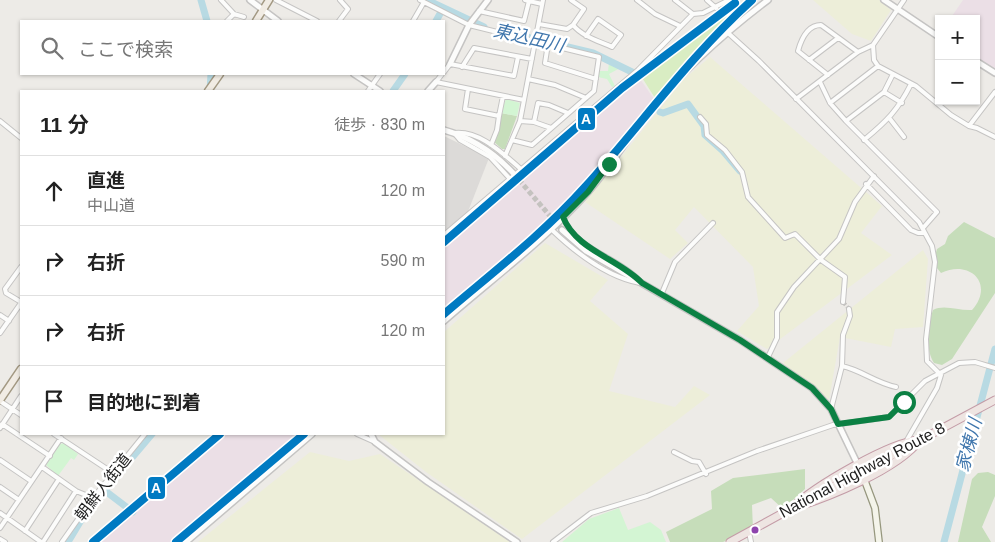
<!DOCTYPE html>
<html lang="ja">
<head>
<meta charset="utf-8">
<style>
	body { margin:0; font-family:Helvetica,"Noto Sans JP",sans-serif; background:#f2f2f2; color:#222 }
	.controls { position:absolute; right:15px; top:15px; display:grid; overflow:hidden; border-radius:0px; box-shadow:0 1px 4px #0004 }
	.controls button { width:45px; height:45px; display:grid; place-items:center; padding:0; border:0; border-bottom:1px solid #e0e0e0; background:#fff; color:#222; font:25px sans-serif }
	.stop { position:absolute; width:15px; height:15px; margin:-11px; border:4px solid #0b8043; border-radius:50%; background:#fff }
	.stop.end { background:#0b8043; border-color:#fff; box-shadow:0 1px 5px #0008 }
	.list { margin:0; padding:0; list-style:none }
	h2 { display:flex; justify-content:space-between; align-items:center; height:65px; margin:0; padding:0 20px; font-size:21px }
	h2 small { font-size:16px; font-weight:400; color:#767676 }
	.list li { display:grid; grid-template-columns:32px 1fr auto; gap:15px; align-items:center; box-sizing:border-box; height:70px; padding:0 20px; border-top:1px solid #e0e0e0 }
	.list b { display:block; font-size:19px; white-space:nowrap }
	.list p { margin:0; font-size:16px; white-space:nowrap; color:#767676 }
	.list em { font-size:16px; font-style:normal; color:#767676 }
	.icon { flex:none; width:28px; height:28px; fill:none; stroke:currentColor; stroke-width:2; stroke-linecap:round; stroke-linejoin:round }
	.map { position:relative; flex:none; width:995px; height:542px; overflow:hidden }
	.search { position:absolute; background:#fff; box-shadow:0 1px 4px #0004; left:20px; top:20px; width:425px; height:55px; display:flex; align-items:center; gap:12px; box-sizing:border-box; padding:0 18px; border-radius:0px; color:#767676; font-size:19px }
	.panel { position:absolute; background:#fff; box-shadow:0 1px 4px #0004; left:20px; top:90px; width:425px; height:345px; border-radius:0px }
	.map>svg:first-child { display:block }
	.residential { fill:#dcdad8 }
	.industrial { fill:#ebdfe6 }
	.farmland { fill:#edeed9 }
	.grass { fill:#d9edc3 }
	.forest { fill:#c6ddba }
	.park { fill:#d3f5d3 }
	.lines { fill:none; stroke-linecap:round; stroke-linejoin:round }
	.river { stroke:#b8dae3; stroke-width:7 }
	.minor-tunnel { stroke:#c4c2bf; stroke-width:4; stroke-dasharray:4 2; stroke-linecap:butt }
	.tertiary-tunnel { stroke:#c4c2bf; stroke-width:5; stroke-dasharray:5 2.5; stroke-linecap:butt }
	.minor-casing { stroke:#c5c4c3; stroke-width:6 }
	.tertiary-casing { stroke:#c5c4c3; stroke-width:8 }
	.secondary-casing { stroke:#96977e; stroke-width:8 }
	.primary-casing { stroke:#a39983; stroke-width:9 }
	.trunk-casing { stroke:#c49ca7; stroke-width:9 }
	.minor { stroke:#fcfcfb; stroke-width:4 }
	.tertiary { stroke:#fcfcfb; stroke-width:5 }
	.secondary { stroke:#f4f4ea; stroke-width:5.5 }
	.primary { stroke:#f1ece4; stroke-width:6 }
	.trunk { stroke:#eee5e2; stroke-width:7 }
	.trunk-bridge-casing { stroke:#c49ca7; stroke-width:9; stroke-linecap:butt }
	.trunk-bridge { stroke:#eee5e2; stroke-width:7 }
	.rail-1-casing { stroke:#fff; stroke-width:11 }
	.rail-1 { stroke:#007ac2; stroke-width:8 }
	.route { stroke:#0b8043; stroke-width:6 }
	.bus-dot { fill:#8e44ad; stroke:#fff; stroke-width:2 }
	.labels { text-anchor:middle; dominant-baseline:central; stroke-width:5; stroke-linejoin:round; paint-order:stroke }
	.street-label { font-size:16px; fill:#1e1e1e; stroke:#fff }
	.water-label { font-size:18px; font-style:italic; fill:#4177ad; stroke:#fff }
	.line-badge { stroke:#fff; stroke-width:2 }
	.badge-label { font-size:14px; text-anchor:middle; font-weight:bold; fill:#fff }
</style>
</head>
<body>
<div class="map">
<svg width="995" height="542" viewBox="0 0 995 542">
	<rect width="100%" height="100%" fill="#edebe7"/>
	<path class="residential" d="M444 136 489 158 467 214 444 233Z"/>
	<path class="industrial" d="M963 0H995V71L976 58V19H950Z
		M640 79 654 99 603 163 564 207 539 231 444 313V248Z
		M225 434H302L174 542H97Z"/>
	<path class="farmland" d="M813 0H879L891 10 871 41 852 34Z
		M710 57 882 206 861 233 892 255 767 349 737 331 759 306 753 267 694 207 675 230 688 243 670 259 585 202 683 80Z
		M545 243 608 280 590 301 628 334 609 391 675 407 694 386 710 395 522 539 426 472 378 434H444V332Z
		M923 250 928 259 923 327 895 329 891 347 840 337 829 400 783 363Z
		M310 452 349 461 380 454 510 542H198Z"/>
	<path class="grass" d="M745 0H750L696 50 655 98 641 76 697 32Z"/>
	<path class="forest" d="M501 113 517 116 505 149H502L493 141Z
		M964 222 995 238V293L952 359 942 365 934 363C925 349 928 325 933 310 944 304 959 311 972 310 995 284 970 259 941 273L933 263 937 249 945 244 948 236Z
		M805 469V489L783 509 771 498 752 505 753 530 723 542H670L666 532 712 509 711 491 733 478Z
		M988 472 995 475V496L982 527 991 542H958L972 479 978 473Z"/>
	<path class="park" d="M609 63 620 68 609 74 615 86 612 87 607 79 598 77 599 71H608Z
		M506 99 520 103 517 116 501 113Z
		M64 443 78 454 74 460 71 458 58 476 46 465 60 444Z
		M619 508 628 530 650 522 661 530 666 542H562L589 519Z"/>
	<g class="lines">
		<path class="river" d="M201 0 207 21
			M427 0 484 27
			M436 21 441 12
			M509 33 593 53 632 72
			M210 91 211 74
			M393 91 405 74
			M660 112 663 113 688 104 704 126 705 135 723 151 740 171
			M104 490 133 512
			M68 542 86 512 152 434
			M944 542 995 349"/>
		<path class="minor-tunnel" d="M843 302 849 309"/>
		<path class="tertiary-tunnel" d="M514 174 562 230"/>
		<g class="minor-casing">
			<path id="minor" d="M221 0 234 14 244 17
				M276 0 317 21
				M420 0 469 25 599 57 594 91 532 145 512 140
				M525 0 542 4
				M571 0 584 9 573 25C583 37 599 41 612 47L621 35 598 19 586 36
				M637 0 655 14 680 26
				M707 0 716 8
				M479 11 524 21 529 1
				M693 14 703 13 729 0
				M227 21 234 14
				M339 21 348 9 340 0
				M413 21 424 2
				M539 24 567 29 573 25
				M727 32 759 61 919 222 932 246 935 262 926 339 927 361 941 375 937 388 907 440
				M548 44 545 63 596 79
				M873 45 874 60 878 66 916 86 951 115 969 126 977 128 995 137
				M809 60 838 38
				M462 67 474 48 532 59
				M444 72 450 64 514 76 518 57
				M442 74 436 82 524 100
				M828 75 798 51C801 40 807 25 821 25L858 52
				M528 79 555 85 586 98
				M820 82 830 103 846 121 937 212 923 228
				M468 89 465 109 499 116 503 96
				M368 91 380 74
				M884 92 902 103
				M796 99 858 52 873 45 904 0
				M830 103 878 66
				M700 117 706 124 707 135 725 150 742 172 748 197 785 238 795 234 821 260 845 277 843 302
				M890 119 904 137
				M0 121 21 138
				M520 121 534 122 551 128
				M846 121 884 92 893 74
				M534 122 538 103 549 105 568 113
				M969 126 995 92
				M454 133C480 130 503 154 522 170
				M455 134 460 140 490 157 511 180
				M864 140C887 121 898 110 911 84
				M491 145 497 130 499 116
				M505 156 520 121 543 0
				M866 184 911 230 918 233H924
				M563 217C576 250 616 256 639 280
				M551 229C575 252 606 277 640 283
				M444 235 638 70 693 14 675 0
				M21 267 5 289 6 293 21 302
				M662 293 675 262 713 223
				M0 315 9 321
				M0 333 21 303
				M768 357 777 338V312L794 287 839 239 855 202 874 176
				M842 366C861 370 876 383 896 387
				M0 401 21 415
				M831 409 842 366 843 335 850 316 849 309
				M2 424 50 456
				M0 428 21 396
				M54 434 113 473
				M357 434 375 442
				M674 452 692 461 699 462 706 474
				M0 460 31 481
				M42 467 76 491 93 498
				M0 487 19 500
				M0 513 41 542
				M0 528 61 438
				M25 531 59 479
				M749 532 751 542
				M0 539 5 542
				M43 542 76 491
				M62 542 93 498 145 434
				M553 542 591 513 647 496 757 451 833 425 889 417 925 381 959 363 975 362 995 368"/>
		</g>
		<g class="tertiary-casing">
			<path id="tertiary" d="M250 0 278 21
				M884 0 939 37
				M976 61 995 73
				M450 64 469 25 488 0
				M354 74 380 91
				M428 91 436 82
				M444 130C472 138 494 152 514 174
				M562 230 586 251 740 340 812 388 831 409 858 465
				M444 321C492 279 545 240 588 192 609 168 627 139 647 114 683 70 723 34 768 0
				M371 434 375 442 428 482 517 542
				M186 542 312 434"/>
		</g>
		<g class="secondary-casing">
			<path id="secondary" d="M863 476 875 508 879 542"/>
		</g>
		<g class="primary-casing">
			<path id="primary" d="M256 21 269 0
				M208 91 220 74
				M0 400 21 369"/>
		</g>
		<g class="trunk-casing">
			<path id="trunk" d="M872 466 995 400
				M810 498 848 479
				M792 508C813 487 891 441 920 440
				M790 509C827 498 897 470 920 440
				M730 542 794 507"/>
		</g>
		<use href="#minor" class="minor"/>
		<use href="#tertiary" class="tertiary"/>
		<use href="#secondary" class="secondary"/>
		<use href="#primary" class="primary"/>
		<use href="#trunk" class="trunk"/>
		<g class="trunk-bridge-casing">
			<path id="trunk-bridge" d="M848 479 872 466"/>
		</g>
		<use href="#trunk-bridge" class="trunk-bridge"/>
		<g class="rail-1-casing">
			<path id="rail-1" d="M444 242 622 88 735 3
				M444 314C492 273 543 234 585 187 641 125 689 57 752 0
				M93 542 220 434
				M176 542 304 434"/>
		</g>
		<use href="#rail-1" class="rail-1"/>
	</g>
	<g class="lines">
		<path class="route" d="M609 164 588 192 563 217C576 250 619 259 642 283L740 340 812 388 831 409 838 424 889 417 904 402"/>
	</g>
	<circle class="bus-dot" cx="755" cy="530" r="4.5"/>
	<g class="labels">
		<g class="street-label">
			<text transform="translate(862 470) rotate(-28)">National Highway Route 8</text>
			<text transform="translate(103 487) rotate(-52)">朝鮮人街道</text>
		</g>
		<g class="water-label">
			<text transform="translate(529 38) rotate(13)">東込田川</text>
			<text transform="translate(969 445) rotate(-75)">家棟川</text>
		</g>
	</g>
	<g class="line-badge">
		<rect x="577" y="107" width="19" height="24" rx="5" fill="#007ac2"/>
		<rect x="147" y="476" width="19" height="24" rx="5" fill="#007ac2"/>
	</g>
	<g class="badge-label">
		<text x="586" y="124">A</text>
		<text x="156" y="493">A</text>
	</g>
</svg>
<div class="controls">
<button>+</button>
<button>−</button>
</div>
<div class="stop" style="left:904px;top:402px"></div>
<div class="stop end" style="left:609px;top:164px"></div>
<div class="search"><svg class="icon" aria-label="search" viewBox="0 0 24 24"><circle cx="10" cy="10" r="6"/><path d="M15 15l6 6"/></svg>ここで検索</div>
<section class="panel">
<h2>11 分<small>徒歩 · 830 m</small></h2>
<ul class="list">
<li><svg class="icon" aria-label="ahead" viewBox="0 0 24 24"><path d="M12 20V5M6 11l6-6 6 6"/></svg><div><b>直進</b><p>中山道</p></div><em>120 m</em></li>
<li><svg class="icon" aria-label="right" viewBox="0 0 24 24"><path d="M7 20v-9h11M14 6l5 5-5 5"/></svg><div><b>右折</b></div><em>590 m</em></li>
<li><svg class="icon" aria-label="right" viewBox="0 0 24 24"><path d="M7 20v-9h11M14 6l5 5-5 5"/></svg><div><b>右折</b></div><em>120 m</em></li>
<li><svg class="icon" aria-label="arrive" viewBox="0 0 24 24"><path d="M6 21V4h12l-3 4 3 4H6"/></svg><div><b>目的地に到着</b></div></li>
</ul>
</section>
</div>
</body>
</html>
